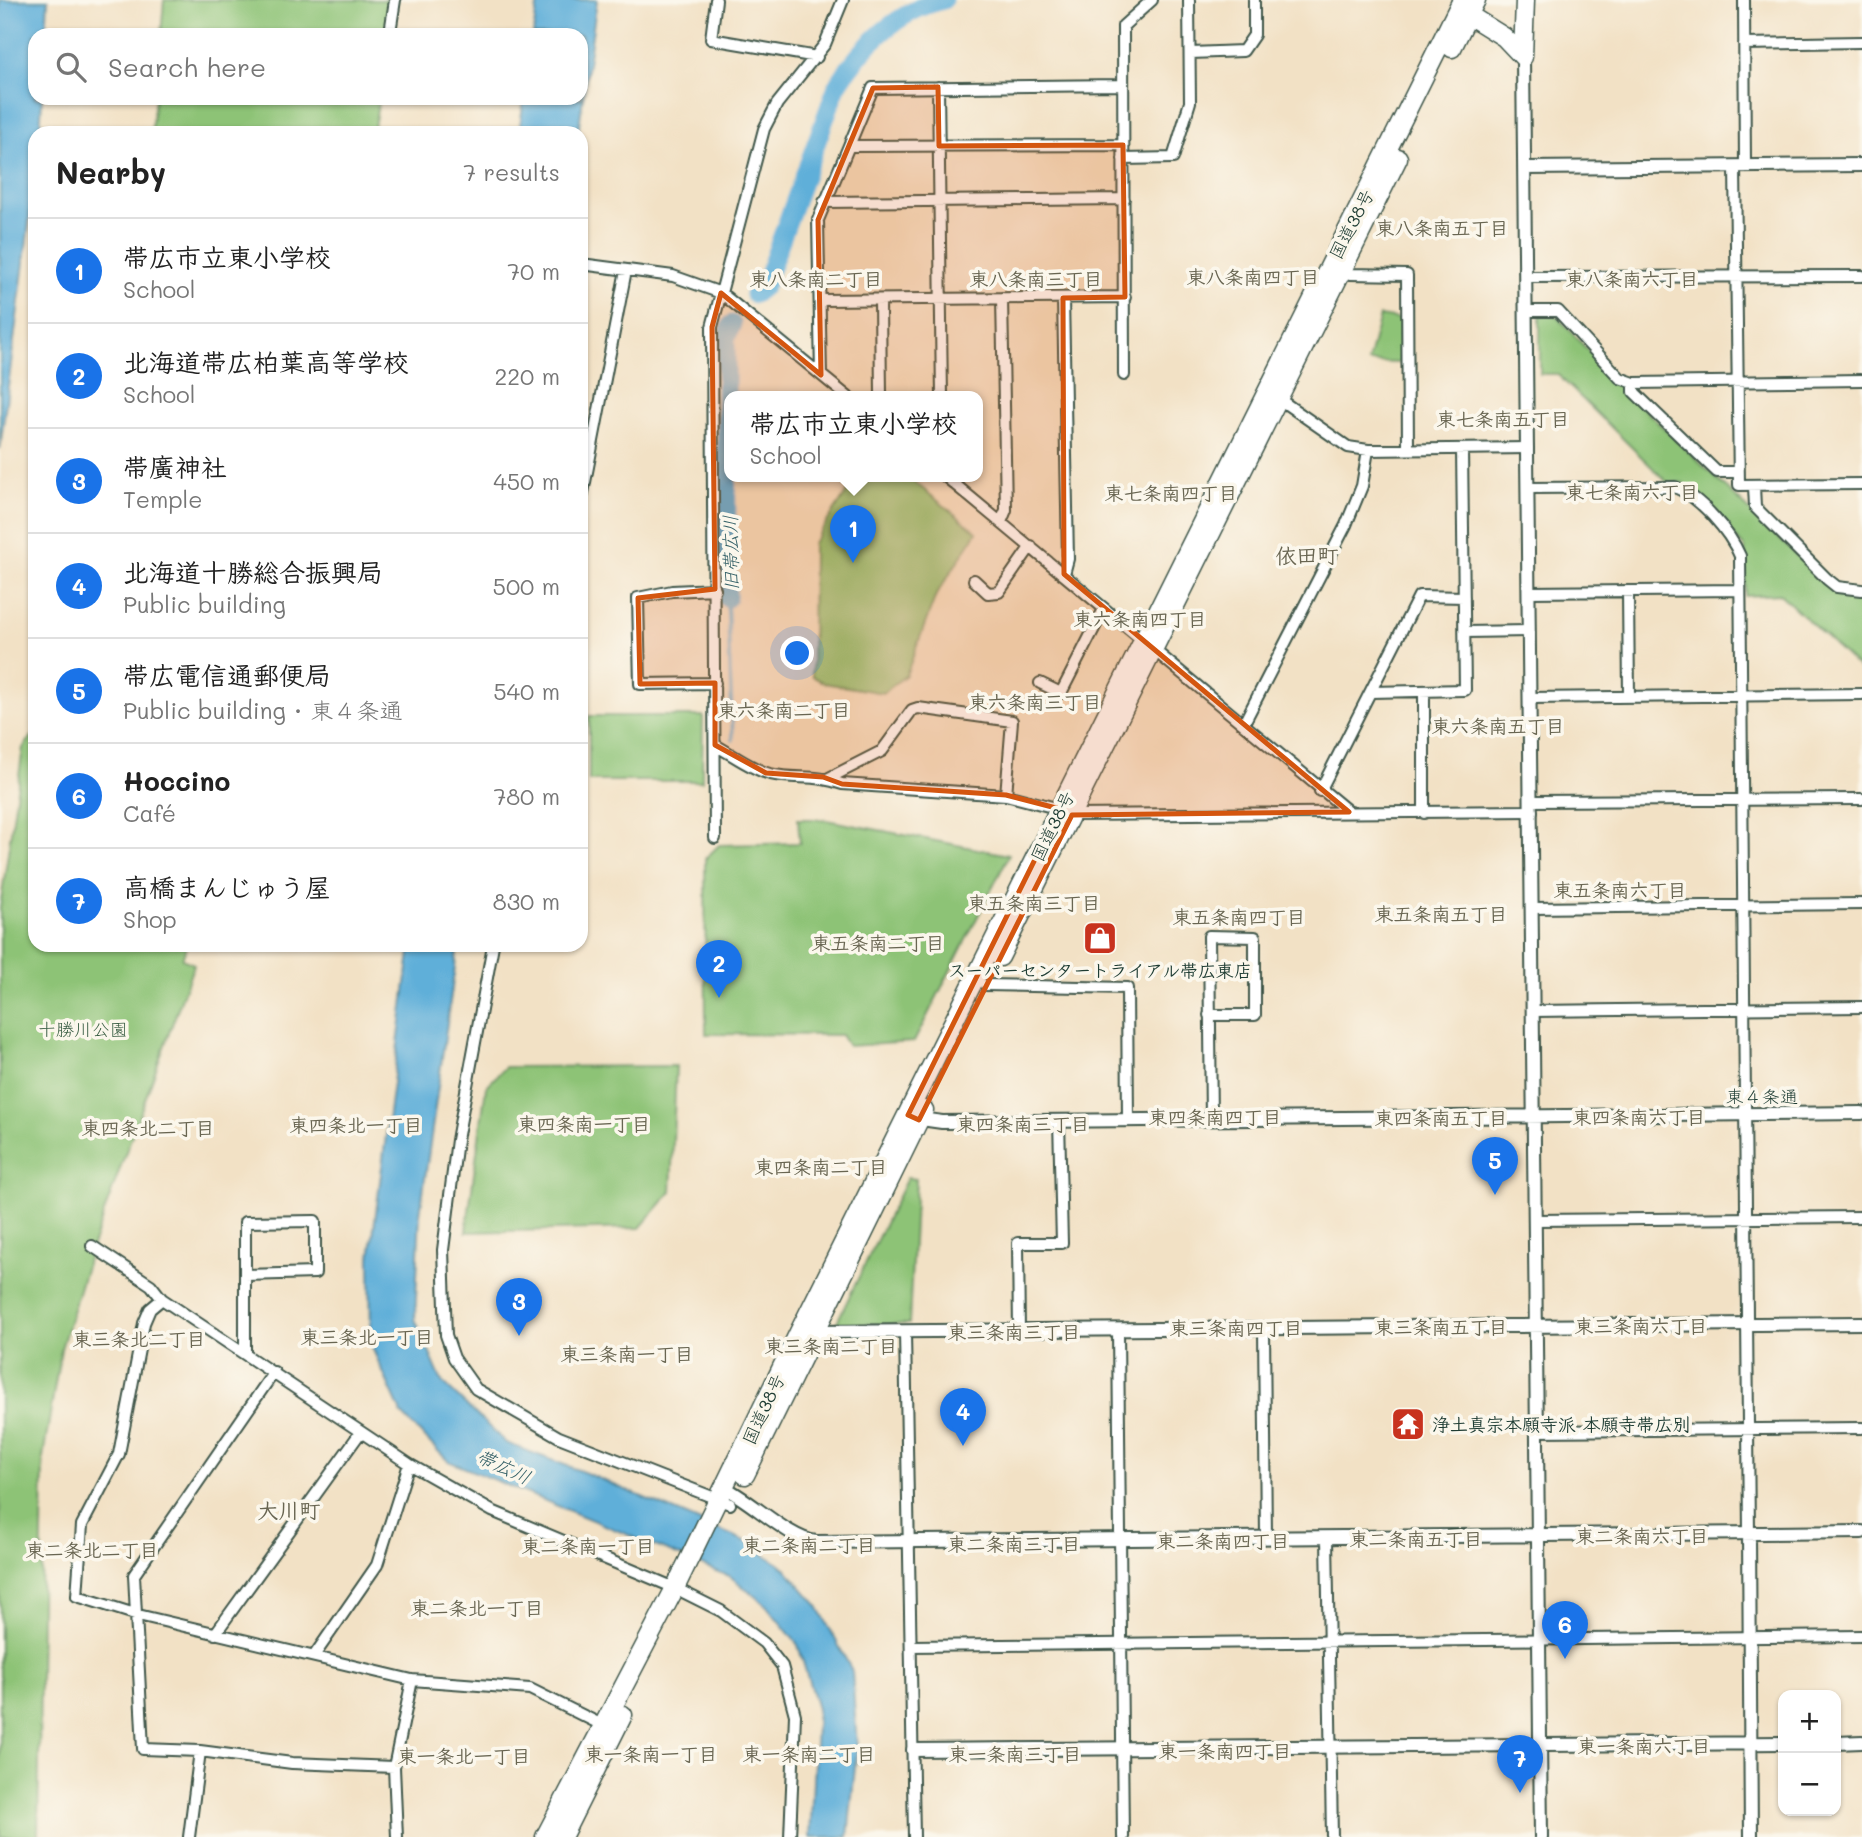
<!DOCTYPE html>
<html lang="en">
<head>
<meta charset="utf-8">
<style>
	body { margin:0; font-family:Mali,"Klee One",sans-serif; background:#f2f2f2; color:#222 }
	.controls { position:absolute; right:21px; bottom:21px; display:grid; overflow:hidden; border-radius:14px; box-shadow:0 2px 5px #0004 }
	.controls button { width:63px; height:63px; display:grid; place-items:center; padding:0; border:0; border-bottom:2px solid #e0e0e0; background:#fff; color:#222; font:35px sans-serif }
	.you { position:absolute; left:798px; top:654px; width:24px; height:24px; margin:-18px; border:5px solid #fff; border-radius:50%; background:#1a73e8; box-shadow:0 0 0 10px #1a73e833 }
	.badge { display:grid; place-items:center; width:46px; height:46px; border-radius:50%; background:#1a73e8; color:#fff; font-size:23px; font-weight:700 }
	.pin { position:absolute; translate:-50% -58px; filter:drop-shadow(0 2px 4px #0008) }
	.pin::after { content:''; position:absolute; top:37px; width:24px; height:21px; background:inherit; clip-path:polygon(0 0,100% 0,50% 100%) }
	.popup { position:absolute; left:724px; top:391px; width:259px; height:91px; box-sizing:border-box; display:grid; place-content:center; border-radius:14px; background:#fff; filter:drop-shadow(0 2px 5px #0005); font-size:23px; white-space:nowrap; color:#767676 }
	.popup b { font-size:26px; color:#222 }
	.popup::after { content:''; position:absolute; left:50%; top:100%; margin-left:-14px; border:14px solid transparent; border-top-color:#fff }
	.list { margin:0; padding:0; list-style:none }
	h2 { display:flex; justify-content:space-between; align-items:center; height:91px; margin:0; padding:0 28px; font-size:30px }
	h2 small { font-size:23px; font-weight:400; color:#767676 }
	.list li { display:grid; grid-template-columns:46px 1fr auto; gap:21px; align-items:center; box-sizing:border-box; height:105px; padding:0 28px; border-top:2px solid #e0e0e0 }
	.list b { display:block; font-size:26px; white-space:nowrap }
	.list p { margin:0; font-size:23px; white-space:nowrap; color:#767676 }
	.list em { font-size:23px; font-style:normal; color:#767676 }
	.icon { flex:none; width:38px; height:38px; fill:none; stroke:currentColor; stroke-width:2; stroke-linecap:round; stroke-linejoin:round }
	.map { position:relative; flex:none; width:1862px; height:1837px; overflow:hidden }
	.search { position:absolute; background:#fff; box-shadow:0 2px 5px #0004; left:28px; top:28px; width:560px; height:77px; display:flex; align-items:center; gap:18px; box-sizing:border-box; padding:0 24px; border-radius:21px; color:#767676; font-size:26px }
	.panel { position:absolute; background:#fff; box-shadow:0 2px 5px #0004; left:28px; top:126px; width:560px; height:826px; border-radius:21px }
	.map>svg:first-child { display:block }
	.green { fill:#8dc376; stroke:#568055; stroke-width:2 }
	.water { fill:#5eafd9; stroke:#3e7686; stroke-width:2 }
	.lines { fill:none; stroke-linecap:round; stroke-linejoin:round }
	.stream { stroke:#5eafd9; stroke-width:3.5 }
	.river { stroke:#5eafd9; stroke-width:19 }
	.minor-casing { stroke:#3f564a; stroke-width:14 }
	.tertiary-casing { stroke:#3f564a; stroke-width:16 }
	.trunk-casing { stroke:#3f564a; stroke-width:21 }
	.minor { stroke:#fff; stroke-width:10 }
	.tertiary { stroke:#fff; stroke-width:12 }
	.trunk { stroke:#fff; stroke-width:18 }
	.marked { fill:#d45610; fill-opacity:0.2; stroke:#d45610; stroke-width:5; stroke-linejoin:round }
	.labels { text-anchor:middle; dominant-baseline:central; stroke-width:7; stroke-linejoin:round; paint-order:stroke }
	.street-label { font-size:18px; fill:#1f3d34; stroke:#fbf7ec }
	.poi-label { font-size:18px; font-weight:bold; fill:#1f3d34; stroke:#fbf7ec }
	.park-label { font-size:18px; fill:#3a5e44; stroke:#fbf7ec }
	.neighbourhood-label { font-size:19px; font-weight:bold; fill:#696652; stroke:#fbf7ec }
	.water-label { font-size:19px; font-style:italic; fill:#325f66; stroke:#fbf7ec }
	.quarter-label { font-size:21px; font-weight:bold; fill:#696652; stroke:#fbf7ec }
</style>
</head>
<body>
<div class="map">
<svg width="1862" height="1837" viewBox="0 0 1862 1837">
	<rect width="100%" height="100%" fill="#fbf7ec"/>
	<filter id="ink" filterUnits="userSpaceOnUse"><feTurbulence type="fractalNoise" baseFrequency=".0143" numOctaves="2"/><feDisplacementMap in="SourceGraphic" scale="14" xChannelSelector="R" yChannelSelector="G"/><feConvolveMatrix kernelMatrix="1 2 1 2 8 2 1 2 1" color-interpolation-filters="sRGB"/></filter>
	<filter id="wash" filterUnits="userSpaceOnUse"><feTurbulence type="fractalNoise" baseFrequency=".00686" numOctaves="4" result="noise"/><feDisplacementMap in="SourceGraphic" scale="28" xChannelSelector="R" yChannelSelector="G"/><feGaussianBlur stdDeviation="1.57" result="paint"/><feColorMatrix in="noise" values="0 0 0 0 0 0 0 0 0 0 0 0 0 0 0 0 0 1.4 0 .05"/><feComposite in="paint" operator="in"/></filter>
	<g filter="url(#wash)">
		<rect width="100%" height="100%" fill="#f2e1c5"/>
		<path class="green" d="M164 0H395L390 35H161Z
			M155 98H379L373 133H151Z
			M1540 315 1557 316 1623 389 1838 595 1862 597V671L1780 594 1745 596V548L1684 483 1667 482 1557 374H1540Z
			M1380 316 1400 319V363L1368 362Z
			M850 477H908L977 532 936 595 906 675 883 693 824 683 812 676 813 543 849 489Z
			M589 716H703L702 781H589Z
			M35 732V945H187L182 959 194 964 92 1246 61 1349 43 1457 38 1837H0V908L23 748Z
			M798 819H821L1009 855 914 1042 848 1046 841 1035 706 1034 705 859 719 845 800 843Z
			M676 1066 671 1192 640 1228 466 1232 486 1087 505 1067Z
			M907 1178 916 1179 909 1324H836Z"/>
		<path class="water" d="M0 0H48L46 35H35V98H42L40 133H35V177L0 449Z
			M538 0H597L578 133H519L524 98H581V35H533Z
			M411 945H458L420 1214 415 1319 442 1382 506 1443 586 1473 745 1541 786 1569 818 1606 852 1671 857 1747 848 1837H810L817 1709 798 1645 766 1605 731 1577 448 1461 402 1415 371 1345 370 1258Z"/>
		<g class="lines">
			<path class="stream" d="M727 598 733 740"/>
			<path class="river" d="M754 294 764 286 837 86C861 47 897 11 943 0
				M727 598 726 339 732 324"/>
		</g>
	</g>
	<g filter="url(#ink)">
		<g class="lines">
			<g class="minor-casing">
				<path id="minor" d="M716 0 711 39 817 57
					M1744 0 1745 166
					M391 26 395 0
					M1744 44 1862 42
					M1191 53 1243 51 1254 35V0
					M938 87 942 397
					M849 146 1123 145
					M1123 159 1173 158 1190 102 1189 0
					M1735 166 1739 485 1862 484
					M824 202 1124 199
					M581 264 673 276 721 293 848 397
					M1343 270 1350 274 1407 275 1408 449
					M1526 277 1862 276
					M1063 298 1068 559 1064 574
					M821 300 1125 297
					M880 300 881 397
					M1527 311H1558L1620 378 1634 383 1862 380
					M821 375 818 220 873 88 1122 85
					M1124 375 1123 26 1152 0
					M1634 383V392L1717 472H1738
					M1279 399 1348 447 1368 450 1528 448
					M946 477 1349 812
					M1754 486 1755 507 1827 579 1837 587 1862 590
					M1528 488 1675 487C1700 497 1730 532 1740 556L1749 1534
					M581 503 626 270
					M1001 522 1006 510 1002 298
					M974 580 988 593 999 592 1031 546
					M715 589 672 591 638 598 640 684 715 683
					M1628 591 1629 697
					M1529 592 1740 590
					M1465 632 1529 631
					M1040 683 1061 693 1104 609
					M1424 691V813
					M1371 692 1465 690 1462 449
					M1530 698 1862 694
					M1244 723 1346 525 1362 486 1368 450
					M715 745C732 754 751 769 770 774 795 780 818 774 842 784L1006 795 1060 809
					M829 778 882 751 912 710 918 708 1012 721 1006 795
					M1320 791 1419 596 1464 597
					M1532 801 1862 799
					M1072 815 1532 811
					M715 838 712 327 764 129 777 104 825 44 843 0
					M1532 908 1862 904
					M493 945 457 1140 443 1250 446 1335 454 1358 476 1389 559 1437 730 1504
					M986 985 1127 988 1128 1120
					M1533 1011 1862 1007
					M1209 1015H1255V937L1209 936 1211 1119
					M1535 1220 1862 1217
					M92 1246 151 1285 162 1299 409 1464 492 1511 675 1588 721 1611 764 1643 782 1666 795 1715 790 1837
					M245 1275 315 1273V1221L245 1222V1353
					M162 1299 150 1309 144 1323 119 1454 82 1525 77 1596 138 1615 412 1680 530 1689 604 1726
					M1264 1329 1266 1537
					M1118 1330 1123 1837
					M905 1332 914 1837
					M1019 1332 1018 1243H1062L1059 1120
					M274 1372 134 1575 143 1749 200 1751 292 1763 394 1767
					M1538 1431 1862 1428
					M1327 1537 1332 1837
					M215 1634 360 1433
					M911 1646 1862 1636
					M314 1656 377 1565 409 1464
					M189 1837 200 1751
					M397 1837 394 1767 412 1680"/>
			</g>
			<g class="tertiary-casing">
				<path id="tertiary" d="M1523 57 1541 1837
					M1525 168 1862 165
					M914 1118 942 1122 1862 1113
					M809 1332 1862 1323
					M725 1488C753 1502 789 1539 816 1542L1862 1532
					M1749 1534 1751 1837
					M1836 1743 1862 1742
					M913 1750 1783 1743"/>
			</g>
			<g class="trunk-casing">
				<path id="trunk" d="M1459 9 1504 37 1523 57
					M1452 48 1476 0
					M1523 57 1525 0
					M1000 957 1398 158
					M745 1475 924 1110
					M545 1837 675 1588 799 1332 1462 0
					M562 1837 623 1715"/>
			</g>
			<use href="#minor" class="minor"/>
			<use href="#tertiary" class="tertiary"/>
			<use href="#trunk" class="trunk"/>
		</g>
	</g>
	<path class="marked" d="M938 87 939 146 1123 145 1125 297 1063 298 1064 574 1349 812 1072 815 919 1120 908 1115 1060 809 1006 795 842 784 823 777 766 773 715 745V683L640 684 638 598 715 589 712 327 721 293 821 375 818 220 873 88Z"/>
	<defs>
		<g id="shop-square" transform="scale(1.75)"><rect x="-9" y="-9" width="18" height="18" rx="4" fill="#c8321e" stroke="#fbf7ec"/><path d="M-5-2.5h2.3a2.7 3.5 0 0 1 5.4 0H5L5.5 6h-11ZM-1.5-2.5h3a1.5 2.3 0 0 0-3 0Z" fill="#fff"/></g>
		<g id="temple-square" transform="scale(1.75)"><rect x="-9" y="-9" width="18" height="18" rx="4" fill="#c8321e" stroke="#fbf7ec"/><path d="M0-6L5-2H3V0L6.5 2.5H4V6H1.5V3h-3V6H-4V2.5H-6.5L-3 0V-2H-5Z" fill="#fff"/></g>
	</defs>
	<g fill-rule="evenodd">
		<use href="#shop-square" x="1100" y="938"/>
		<use href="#temple-square" x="1408" y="1424"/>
	</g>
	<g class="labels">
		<g class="street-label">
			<text transform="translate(1351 224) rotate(-63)">国道38号</text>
			<text transform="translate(1052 826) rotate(-64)">国道38号</text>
			<text x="1762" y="1096">東４条通</text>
			<text transform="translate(763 1409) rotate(-65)">国道38号</text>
		</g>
		<g class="poi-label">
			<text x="1100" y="970">スーパーセンタートライアル帯広東店</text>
			<text x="1432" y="1424" text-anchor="start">浄土真宗本願寺派 本願寺帯広別</text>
		</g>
		<g class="park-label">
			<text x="83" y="1029">十勝川公園</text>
		</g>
		<g class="neighbourhood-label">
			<text x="1442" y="227">東八条南五丁目</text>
			<text x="1253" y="276">東八条南四丁目</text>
			<text x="816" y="278">東八条南二丁目</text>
			<text x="1036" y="278">東八条南三丁目</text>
			<text x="1632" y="278">東八条南六丁目</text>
			<text x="1503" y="418">東七条南五丁目</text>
			<text x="1632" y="491">東七条南六丁目</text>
			<text x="1171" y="492">東七条南四丁目</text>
			<text x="1140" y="618">東六条南四丁目</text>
			<text x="1035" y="701">東六条南三丁目</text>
			<text x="784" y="709">東六条南二丁目</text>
			<text x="1498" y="725">東六条南五丁目</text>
			<text x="1620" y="889">東五条南六丁目</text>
			<text x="1034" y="902">東五条南三丁目</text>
			<text x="1441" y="913">東五条南五丁目</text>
			<text x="1239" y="916">東五条南四丁目</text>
			<text x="878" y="942">東五条南二丁目</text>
			<text x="1215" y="1116">東四条南四丁目</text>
			<text x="1639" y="1116">東四条南六丁目</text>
			<text x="1441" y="1117">東四条南五丁目</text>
			<text x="584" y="1123">東四条南一丁目</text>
			<text x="1023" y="1123">東四条南三丁目</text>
			<text x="356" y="1124">東四条北一丁目</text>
			<text x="148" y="1127">東四条北二丁目</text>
			<text x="821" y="1166">東四条南二丁目</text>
			<text x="1641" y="1325">東三条南六丁目</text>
			<text x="1441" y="1326">東三条南五丁目</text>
			<text x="1236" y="1327">東三条南四丁目</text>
			<text x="1014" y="1331">東三条南三丁目</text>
			<text x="367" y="1336">東三条北一丁目</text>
			<text x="139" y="1338">東三条北二丁目</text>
			<text x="831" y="1345">東三条南二丁目</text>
			<text x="627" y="1353">東三条南一丁目</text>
			<text x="1642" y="1535">東二条南六丁目</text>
			<text x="1416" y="1538">東二条南五丁目</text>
			<text x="1223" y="1540">東二条南四丁目</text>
			<text x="1014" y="1543">東二条南三丁目</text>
			<text x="809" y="1544">東二条南二丁目</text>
			<text x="588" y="1545">東二条南一丁目</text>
			<text x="92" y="1549">東二条北二丁目</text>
			<text x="477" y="1607">東二条北一丁目</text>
			<text x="1644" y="1745">東一条南六丁目</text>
			<text x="1225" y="1750">東一条南四丁目</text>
			<text x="651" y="1753">東一条南一丁目</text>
			<text x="809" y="1753">東一条南二丁目</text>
			<text x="1015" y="1753">東一条南三丁目</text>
			<text x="464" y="1755">東一条北一丁目</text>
		</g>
		<g class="water-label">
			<text transform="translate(730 553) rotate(-91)">旧帯広川</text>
			<text transform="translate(504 1466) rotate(25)">帯広川</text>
		</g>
		<g class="quarter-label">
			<text x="1307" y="554">依田町</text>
			<text x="289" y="1509">大川町</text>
		</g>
	</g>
</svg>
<div class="controls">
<button>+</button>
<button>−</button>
</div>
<div class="you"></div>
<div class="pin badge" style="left:853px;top:563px">1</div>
<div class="popup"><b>帯広市立東小学校</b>School</div>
<div class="pin badge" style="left:719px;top:998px">2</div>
<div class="pin badge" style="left:519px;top:1336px">3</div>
<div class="pin badge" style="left:963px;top:1446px">4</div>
<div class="pin badge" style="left:1495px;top:1195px">5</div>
<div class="pin badge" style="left:1565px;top:1659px">6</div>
<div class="pin badge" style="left:1520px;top:1793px">7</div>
<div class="search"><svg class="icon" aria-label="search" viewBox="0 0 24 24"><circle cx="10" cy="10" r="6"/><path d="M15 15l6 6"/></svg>Search here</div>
<section class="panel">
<h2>Nearby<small>7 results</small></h2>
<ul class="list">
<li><span class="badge">1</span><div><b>帯広市立東小学校</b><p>School</p></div><em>70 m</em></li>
<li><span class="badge">2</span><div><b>北海道帯広柏葉高等学校</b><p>School</p></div><em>220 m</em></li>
<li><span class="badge">3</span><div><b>帯廣神社</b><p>Temple</p></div><em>450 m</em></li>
<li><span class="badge">4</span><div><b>北海道十勝総合振興局</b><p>Public building</p></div><em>500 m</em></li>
<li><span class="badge">5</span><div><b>帯広電信通郵便局</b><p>Public building · 東４条通</p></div><em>540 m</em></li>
<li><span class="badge">6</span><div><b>Hoccino</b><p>Café</p></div><em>780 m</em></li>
<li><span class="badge">7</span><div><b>高橋まんじゅう屋</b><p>Shop</p></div><em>830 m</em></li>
</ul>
</section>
</div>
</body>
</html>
